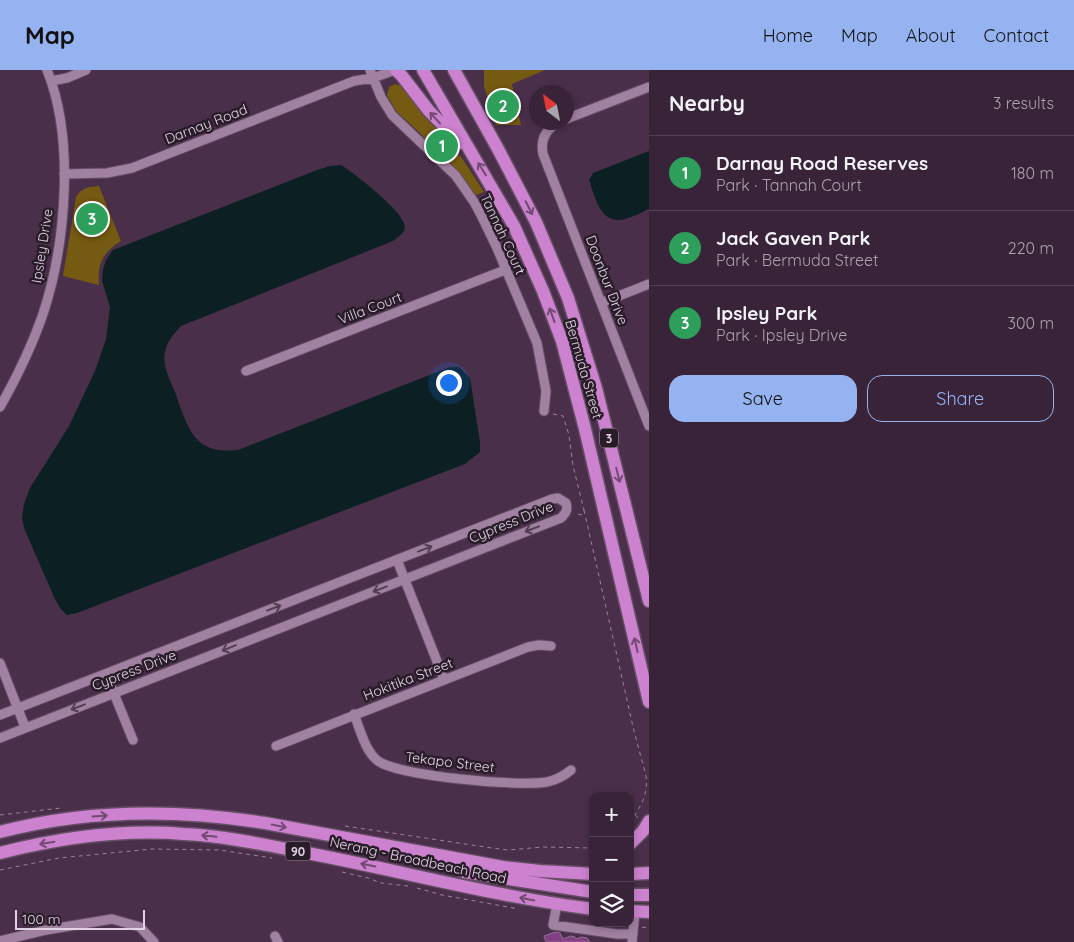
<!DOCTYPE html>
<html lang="en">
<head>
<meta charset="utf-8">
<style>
	body { margin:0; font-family:Quicksand,sans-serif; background:#3f2b40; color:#f1f3f6 }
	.controls { position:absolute; right:15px; bottom:15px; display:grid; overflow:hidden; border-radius:10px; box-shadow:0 2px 8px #0003 }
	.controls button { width:45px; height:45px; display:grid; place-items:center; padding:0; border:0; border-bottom:1px solid #524053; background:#382338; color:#f1f3f6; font:25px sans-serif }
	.compass { position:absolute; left:529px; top:15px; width:45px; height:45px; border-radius:50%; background:#382338; box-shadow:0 2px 8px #0003; rotate:328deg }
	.scale { position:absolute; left:15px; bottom:12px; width:130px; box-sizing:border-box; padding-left:5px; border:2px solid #e2d1e2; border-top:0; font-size:14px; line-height:18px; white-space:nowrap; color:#e2d1e2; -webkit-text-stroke:4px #291c29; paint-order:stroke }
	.you { position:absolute; left:448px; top:312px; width:18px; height:18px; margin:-12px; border:4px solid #fff; border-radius:50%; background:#1a73e8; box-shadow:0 0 0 8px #1a73e833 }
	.badge { display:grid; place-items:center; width:32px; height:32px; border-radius:50%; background:#95b2f1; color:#fff; font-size:16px; font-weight:700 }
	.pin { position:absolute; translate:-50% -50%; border:2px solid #fff; box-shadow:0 1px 5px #0006 }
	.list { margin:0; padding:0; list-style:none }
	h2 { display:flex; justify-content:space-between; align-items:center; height:65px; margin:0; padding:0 20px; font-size:21px }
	h2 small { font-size:16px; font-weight:400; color:#aba4ae }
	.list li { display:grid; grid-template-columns:32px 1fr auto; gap:15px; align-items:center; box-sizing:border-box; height:75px; padding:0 20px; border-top:1px solid #524053 }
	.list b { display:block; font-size:19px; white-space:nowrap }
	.list p { margin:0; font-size:16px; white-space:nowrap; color:#aba4ae }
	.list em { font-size:16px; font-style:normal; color:#aba4ae }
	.actions { display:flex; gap:10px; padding:15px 20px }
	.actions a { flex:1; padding:11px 0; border:1px solid #95b2f1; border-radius:15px; text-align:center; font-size:18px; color:#95b2f1 }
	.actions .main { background:#95b2f1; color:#111 }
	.icon { flex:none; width:28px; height:28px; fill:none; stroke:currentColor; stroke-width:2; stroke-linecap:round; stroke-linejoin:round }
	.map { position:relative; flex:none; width:649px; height:872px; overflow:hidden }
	header { display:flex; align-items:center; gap:30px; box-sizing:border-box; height:70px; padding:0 25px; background:#95b2f1; color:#111 }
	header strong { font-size:24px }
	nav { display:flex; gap:28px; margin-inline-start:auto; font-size:18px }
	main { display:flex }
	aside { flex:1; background:#382338 }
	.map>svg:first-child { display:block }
	.green { fill:#755a11 }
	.water { fill:#0c2023 }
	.building { fill:#844086; stroke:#8e6f8e }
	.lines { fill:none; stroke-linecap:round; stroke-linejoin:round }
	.minor-casing { stroke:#654e65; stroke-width:11 }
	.major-casing { stroke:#654e65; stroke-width:15 }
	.path { stroke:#9b859b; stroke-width:1; stroke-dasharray:4 4; stroke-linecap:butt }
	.minor { stroke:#a181a1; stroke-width:9 }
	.major { stroke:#cc82ce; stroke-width:12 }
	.oneway { stroke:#724a73 }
	.oneway2 { stroke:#533f53 }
	.labels { text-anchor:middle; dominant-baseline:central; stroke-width:5; stroke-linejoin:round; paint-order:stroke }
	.shield { fill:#291c29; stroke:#aa9baa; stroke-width:1 }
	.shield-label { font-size:12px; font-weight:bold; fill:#e2d1e2 }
	.street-label { font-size:14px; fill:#e2d1e2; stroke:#291c29 }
</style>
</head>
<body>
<header>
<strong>Map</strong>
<nav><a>Home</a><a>Map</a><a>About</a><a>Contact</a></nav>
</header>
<main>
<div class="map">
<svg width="649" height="872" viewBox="0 0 649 872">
	<rect width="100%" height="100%" fill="#4a2f4a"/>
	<path class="green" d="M484 0H545L512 14 521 55H496L484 16Z
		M395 14 403 16 415 33 462 88 484 122 476 125 420 63 396 41 387 25 389 17Z
		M99 116 121 171C103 182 97 194 99 215L63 206 76 127C82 117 89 117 99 116Z"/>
	<path class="water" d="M649 81V139C640 143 628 150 618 150 599 150 594 124 589 110L593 103Z
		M341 95C354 103 405 142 405 157 404 164 398 167 393 171L181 256C174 264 167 271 165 282 162 296 170 310 175 322 188 358 193 385 238 380L450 297H459L470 308 480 372V382L465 394 77 543 67 545 60 538 54 527 24 458 22 448 24 434 30 418 69 356 95 301 106 269 110 237 102 211 103 200 106 190 113 180 317 100 330 96Z"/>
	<path class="building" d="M555 862 560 863 563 869 571 866 575 867 576 869 582 867 587 868 590 872H546L544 866Z"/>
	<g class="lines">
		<g class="minor-casing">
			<path id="minor" d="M370 0 381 27 392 45 456 106 474 132 482 147 497 178 537 273 546 321 544 341
				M51 11 67 8 86 0
				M566 49 649 17
				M559 52C546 59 540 69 543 84L649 356
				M64 104 107 103 132 98 354 11 373 8 395 0
				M601 233 649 214
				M246 301 505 200
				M0 337C17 307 32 276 43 244 66 174 75 69 47 0
				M397 490 444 609
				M0 593 25 657
				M106 604 133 670
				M354 644C360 659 365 681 378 691 399 706 520 717 547 712 556 710 564 706 571 700
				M0 645 552 429 558 428 566 433C568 440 566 443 561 448L0 668
				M276 676 528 577 539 575 551 576
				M557 834 553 855 617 864H633
				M275 866 278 872
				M0 871 46 860 112 849 140 857 154 872
				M632 872 635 842"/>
		</g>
		<g class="major-casing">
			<path id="major" d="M396 0 402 6 429 41 461 73
				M423 0 514 156 543 221 562 271 585 359 649 632
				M454 0 498 79 536 152 568 228 596 318 649 531
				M0 762C87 739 177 739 265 753L503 797 540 801 593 804
				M630 774 643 761 649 751
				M0 783C59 768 123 759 184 764 225 766 266 775 307 783 402 801 497 827 593 839
				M445 790 464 802 593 822
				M630 804 649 803
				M630 825H649
				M630 841 649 842"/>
		</g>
		<path class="path" d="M553 344 563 346 569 365 573 396 584 440 582 445 578 444 576 442
			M584 440 634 661 646 706C648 722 643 732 635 745
			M0 745 61 738
			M630 751 635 745 638 748
			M345 756 492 778 508 780 543 777 593 778
			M0 800 59 788 152 779 219 780 272 788
			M342 802 368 808 381 813 408 816
			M417 818 442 825 519 839
			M642 857 649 858"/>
		<use href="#minor" class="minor"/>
		<use href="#major" class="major"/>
	</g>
	<defs><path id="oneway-shaft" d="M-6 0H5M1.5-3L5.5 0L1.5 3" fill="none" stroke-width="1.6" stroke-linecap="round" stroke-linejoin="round" transform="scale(1.25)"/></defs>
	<g class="oneway">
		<use href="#oneway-shaft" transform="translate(435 48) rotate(-133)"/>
		<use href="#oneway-shaft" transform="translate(482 99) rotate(-122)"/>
		<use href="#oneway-shaft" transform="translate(529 138) rotate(63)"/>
		<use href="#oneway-shaft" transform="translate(552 245) rotate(-110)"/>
		<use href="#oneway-shaft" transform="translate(618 405) rotate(76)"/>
		<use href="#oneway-shaft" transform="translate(636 575) rotate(-103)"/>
		<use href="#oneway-shaft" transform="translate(100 746) rotate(-4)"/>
		<use href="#oneway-shaft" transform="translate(279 756) rotate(11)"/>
		<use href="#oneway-shaft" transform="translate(209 766) rotate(-174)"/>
		<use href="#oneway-shaft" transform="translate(47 773) rotate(170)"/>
		<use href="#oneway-shaft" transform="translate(368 795) rotate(-168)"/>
		<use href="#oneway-shaft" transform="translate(527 829) rotate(-169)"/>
	</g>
	<g class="oneway2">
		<use href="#oneway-shaft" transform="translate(532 459) rotate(159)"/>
		<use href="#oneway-shaft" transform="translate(425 479) rotate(-21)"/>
		<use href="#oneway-shaft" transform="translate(380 519) rotate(159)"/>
		<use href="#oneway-shaft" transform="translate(274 538) rotate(-21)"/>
		<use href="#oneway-shaft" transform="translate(229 578) rotate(158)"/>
		<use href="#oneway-shaft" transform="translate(78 637) rotate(159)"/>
	</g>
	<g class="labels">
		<g class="shield">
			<rect x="600" y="358.5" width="18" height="19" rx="4"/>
			<rect x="285.5" y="771.5" width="25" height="19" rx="4"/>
		</g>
		<g class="shield-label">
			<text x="609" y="368">3</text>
			<text x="298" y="781">90</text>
		</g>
		<g class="street-label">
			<text transform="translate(206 54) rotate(-21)">Darnay Road</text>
			<text transform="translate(503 164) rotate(65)">Tannah Court</text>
			<text transform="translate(42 176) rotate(-81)">Ipsley Drive</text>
			<text transform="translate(607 210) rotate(69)">Doonbur Drive</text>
			<text transform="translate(370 238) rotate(-21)">Villa Court</text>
			<text transform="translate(584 299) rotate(74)">Bermuda Street</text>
			<text transform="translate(511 452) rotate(-22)">Cypress Drive</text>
			<text transform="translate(134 600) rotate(-21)">Cypress Drive</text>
			<text transform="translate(408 609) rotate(-21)">Hokitika Street</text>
			<text transform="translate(450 692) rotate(7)">Tekapo Street</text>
			<text transform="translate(418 790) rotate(12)">Nerang - Broadbeach Road</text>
		</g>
	</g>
</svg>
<div class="controls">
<button>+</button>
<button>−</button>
<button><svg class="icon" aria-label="layers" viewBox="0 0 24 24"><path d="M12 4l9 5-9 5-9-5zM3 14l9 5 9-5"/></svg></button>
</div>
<svg class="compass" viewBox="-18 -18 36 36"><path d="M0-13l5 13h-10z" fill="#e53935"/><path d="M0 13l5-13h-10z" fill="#aba4ae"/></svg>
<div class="scale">100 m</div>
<div class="you"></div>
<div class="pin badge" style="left:442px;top:76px;background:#2e9e5b">1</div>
<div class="pin badge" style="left:503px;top:36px;background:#2e9e5b">2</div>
<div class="pin badge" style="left:92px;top:149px;background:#2e9e5b">3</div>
</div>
<aside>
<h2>Nearby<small>3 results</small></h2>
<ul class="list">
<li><span class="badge" style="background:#2e9e5b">1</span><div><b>Darnay Road Reserves</b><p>Park · Tannah Court</p></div><em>180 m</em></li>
<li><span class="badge" style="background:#2e9e5b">2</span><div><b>Jack Gaven Park</b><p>Park · Bermuda Street</p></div><em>220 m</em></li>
<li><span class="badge" style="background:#2e9e5b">3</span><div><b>Ipsley Park</b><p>Park · Ipsley Drive</p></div><em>300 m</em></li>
</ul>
<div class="actions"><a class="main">Save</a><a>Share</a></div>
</aside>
</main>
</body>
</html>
